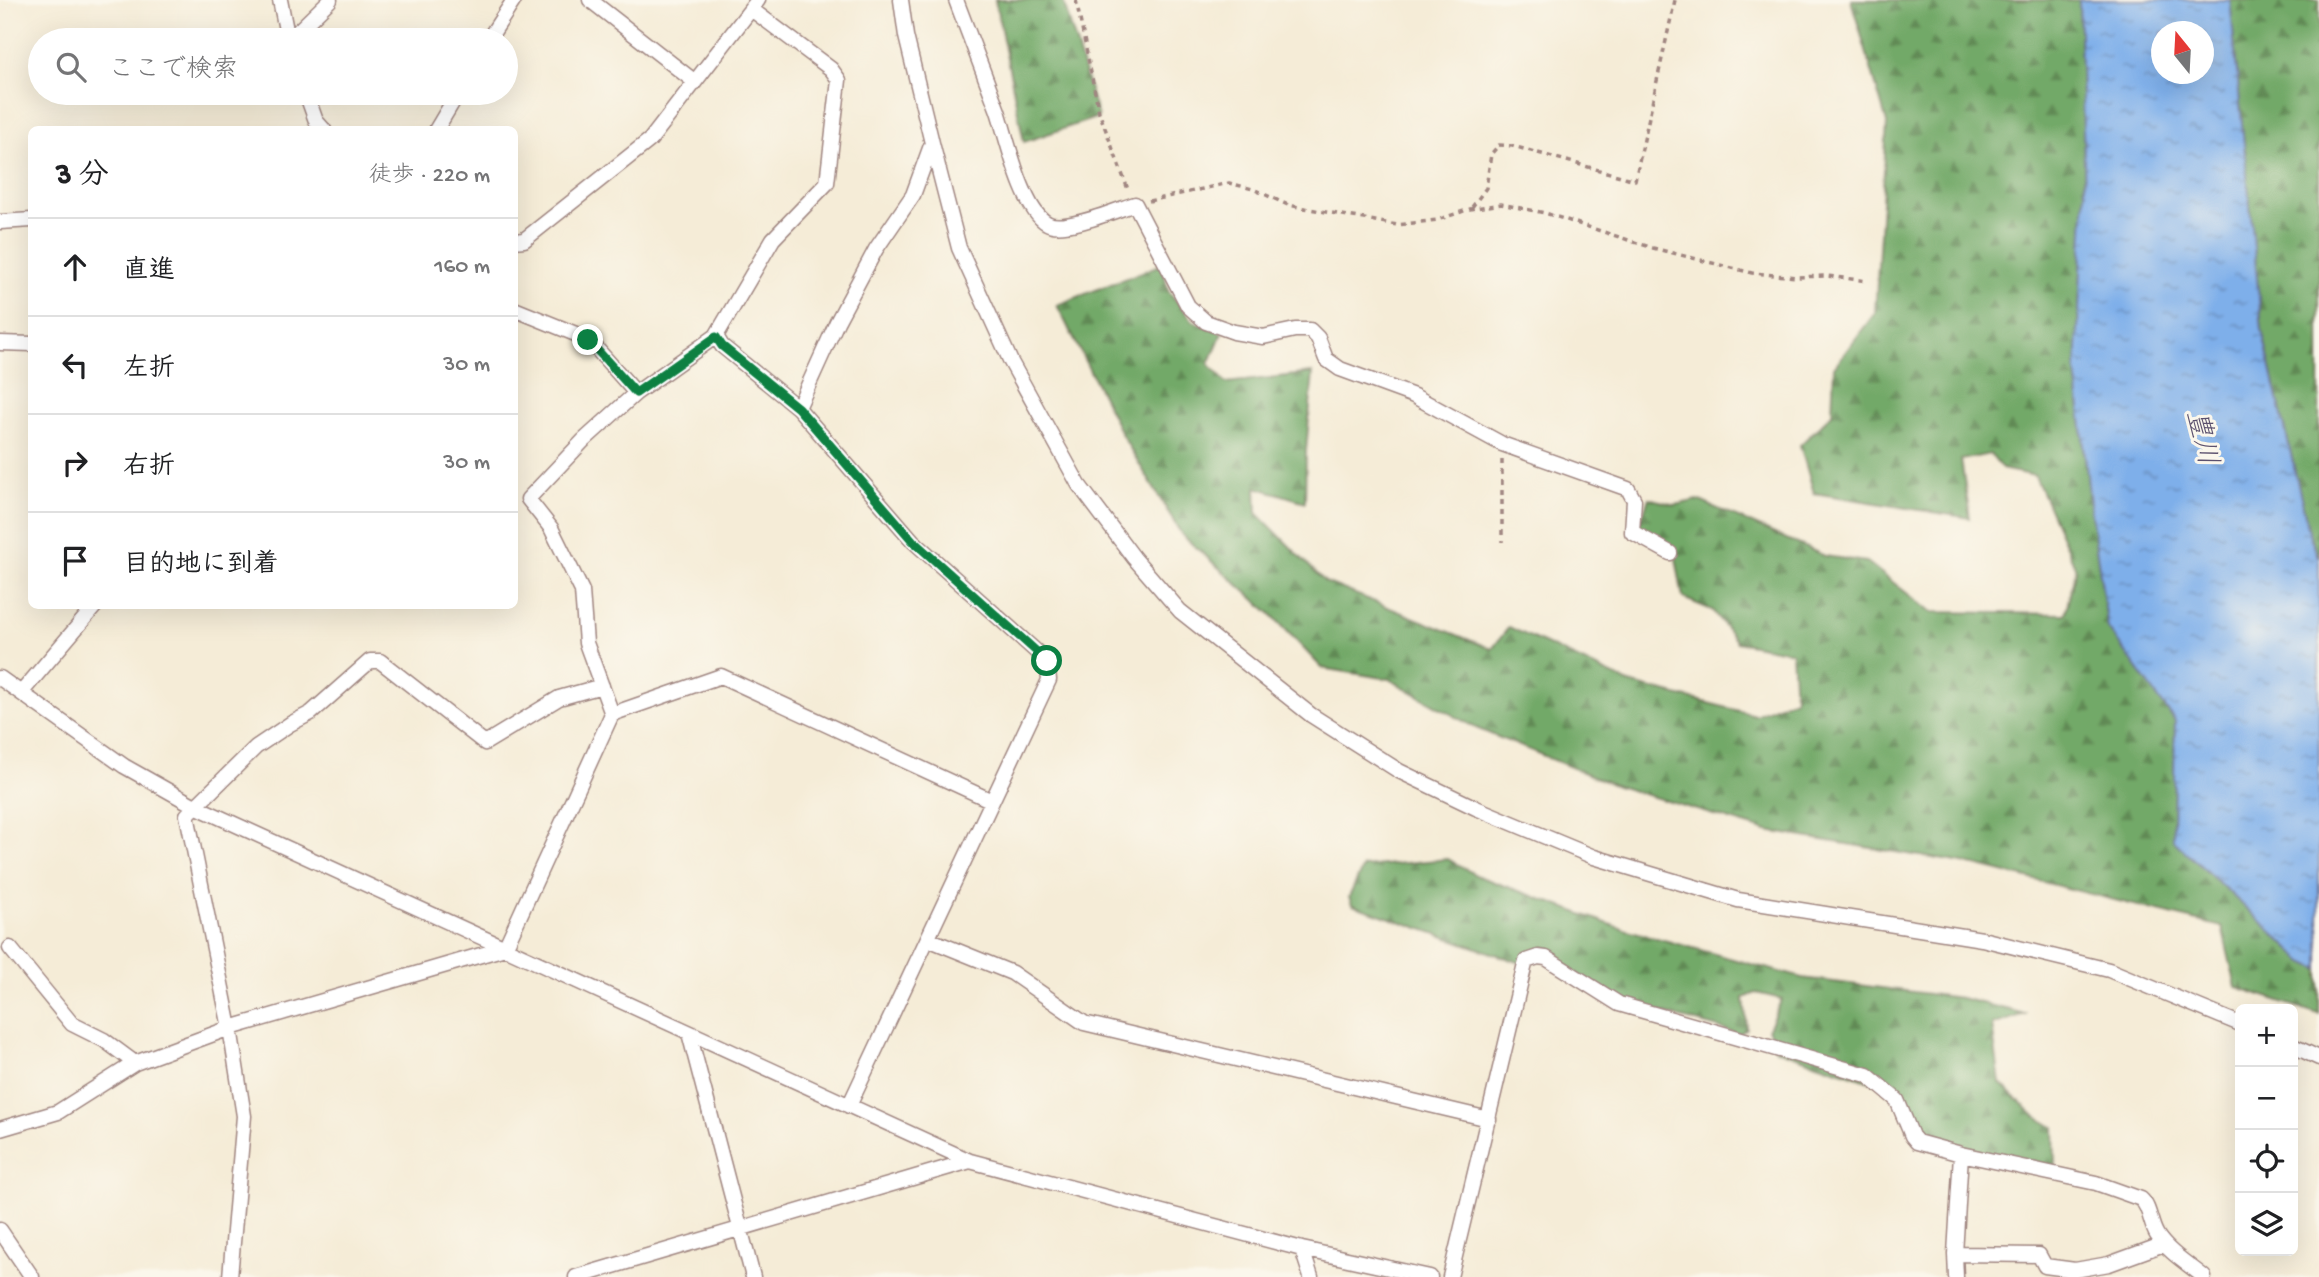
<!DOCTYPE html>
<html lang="ja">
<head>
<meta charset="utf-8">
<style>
	body { margin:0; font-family:"Gochi Hand","Klee One",sans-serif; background:#f2f2f2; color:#202124 }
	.controls { position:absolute; right:21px; bottom:21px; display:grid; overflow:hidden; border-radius:10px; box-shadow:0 7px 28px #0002 }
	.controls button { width:63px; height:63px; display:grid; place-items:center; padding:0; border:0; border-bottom:2px solid #e0e0e0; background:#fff; color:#202124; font:35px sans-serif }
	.compass { position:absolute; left:2151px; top:21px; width:63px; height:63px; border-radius:50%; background:#fff; box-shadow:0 7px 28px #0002; rotate:342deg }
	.stop { position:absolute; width:21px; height:21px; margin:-16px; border:5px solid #0b8043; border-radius:50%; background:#fff }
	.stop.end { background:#0b8043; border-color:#fff; box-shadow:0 2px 7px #0008 }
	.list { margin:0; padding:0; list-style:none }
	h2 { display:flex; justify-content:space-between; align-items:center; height:91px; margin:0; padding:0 28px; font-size:30px }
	h2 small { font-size:23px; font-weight:400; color:#757577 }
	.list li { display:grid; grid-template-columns:46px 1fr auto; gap:21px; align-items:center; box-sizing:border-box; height:98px; padding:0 28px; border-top:2px solid #e0e0e0 }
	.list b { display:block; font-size:26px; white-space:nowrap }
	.list em { font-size:23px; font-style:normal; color:#757577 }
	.icon { flex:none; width:38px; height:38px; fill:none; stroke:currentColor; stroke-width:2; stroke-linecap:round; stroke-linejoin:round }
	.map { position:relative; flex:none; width:2319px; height:1277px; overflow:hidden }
	.search { position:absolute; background:#fff; box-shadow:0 7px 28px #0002; left:28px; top:28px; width:490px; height:77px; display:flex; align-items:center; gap:18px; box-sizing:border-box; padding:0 24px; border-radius:38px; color:#757577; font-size:26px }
	.panel { position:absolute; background:#fff; box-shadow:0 7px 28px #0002; left:28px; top:126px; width:490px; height:483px; border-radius:10px }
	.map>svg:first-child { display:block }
	.forest { fill:url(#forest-firs); stroke:#5e6449; stroke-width:2 }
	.water { fill:url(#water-ripples); stroke:#64678a; stroke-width:2; fill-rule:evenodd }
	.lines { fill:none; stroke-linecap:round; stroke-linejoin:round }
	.minor-casing { stroke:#a08681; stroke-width:17 }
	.path { stroke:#a08681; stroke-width:3.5; stroke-dasharray:5 5; stroke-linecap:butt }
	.minor { stroke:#fff; stroke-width:14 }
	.route { stroke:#0b8043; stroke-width:9 }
	.labels { text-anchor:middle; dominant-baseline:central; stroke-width:6; stroke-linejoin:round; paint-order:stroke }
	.water-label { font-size:28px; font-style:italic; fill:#5c516e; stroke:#fbf7ec }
</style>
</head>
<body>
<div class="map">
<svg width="2319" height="1277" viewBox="0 0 2319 1277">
	<defs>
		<pattern id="forest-firs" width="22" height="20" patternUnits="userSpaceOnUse" patternTransform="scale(1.75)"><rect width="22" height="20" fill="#72a967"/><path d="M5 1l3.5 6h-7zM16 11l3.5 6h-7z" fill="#608955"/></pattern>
		<pattern id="water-ripples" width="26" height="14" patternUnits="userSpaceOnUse" patternTransform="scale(1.75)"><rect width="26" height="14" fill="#7eafea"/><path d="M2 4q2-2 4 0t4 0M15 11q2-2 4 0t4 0" fill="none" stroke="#698ebe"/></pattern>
	</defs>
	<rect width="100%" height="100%" fill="#fbf7ec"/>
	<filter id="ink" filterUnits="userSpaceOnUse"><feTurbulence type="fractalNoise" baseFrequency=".0143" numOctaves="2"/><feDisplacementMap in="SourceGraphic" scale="14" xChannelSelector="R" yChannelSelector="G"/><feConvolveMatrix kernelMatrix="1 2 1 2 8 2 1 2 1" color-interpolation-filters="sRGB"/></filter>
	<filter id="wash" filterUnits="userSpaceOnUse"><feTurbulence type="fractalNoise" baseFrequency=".00686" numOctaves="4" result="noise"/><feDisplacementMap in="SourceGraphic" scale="28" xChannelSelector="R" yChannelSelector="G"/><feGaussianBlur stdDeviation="1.57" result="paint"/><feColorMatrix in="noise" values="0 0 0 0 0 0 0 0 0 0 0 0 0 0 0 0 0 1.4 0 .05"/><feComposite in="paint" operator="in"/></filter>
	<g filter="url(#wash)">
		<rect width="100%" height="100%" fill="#f5ecd7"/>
		<path class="forest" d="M995 0H1063L1098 117 1024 142Z
			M1851 0H2079L2085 192 2076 370 2091 513 2108 628 2175 721 2173 840 2304 962 2319 969V1014L2236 987 2222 927 1975 865 1767 831 1617 786 1476 728 1389 679 1322 668 1271 614 1182 535 1122 435 1057 305 1162 264 1168 291 1193 321 1222 333 1209 364 1226 383 1313 373 1306 451 1305 502 1256 487 1257 513 1325 582 1492 649 1509 627 1629 683 1755 715 1795 699 1792 652 1737 642 1712 610 1683 598 1676 558 1638 528 1649 498 1675 505 1698 500 1825 556 1867 562 1931 612 2065 614 2076 569 2035 476 2002 469 1990 454 1961 460 1970 518 1814 493 1800 445 1832 414 1834 367 1875 313 1887 123Z
			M2230 0H2319V559L2310 536 2262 330Z
			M1448 859 1478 876 1617 927 1802 978 1961 998 2025 1014 1992 1025 2000 1083 2035 1116 2054 1127 2055 1170 1921 1144 1891 1088 1776 1049 1768 1028 1782 999 1756 993 1744 998 1747 1028 1740 1034 1620 1001 1552 958 1521 963 1352 905 1349 897 1363 867Z"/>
		<path class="water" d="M2079 0H2230L2262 330 2310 536 2319 559V969L2304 962 2173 840 2175 721 2108 628 2091 513 2076 370 2085 192ZM2162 32H2204V74H2162Z"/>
	</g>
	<g filter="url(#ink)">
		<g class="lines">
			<g class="minor-casing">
				<path id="minor" d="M280 0 288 40
					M590 0 695 82
					M956 0C970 37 984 74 998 111 1007 138 1022 209 1047 223 1063 233 1116 210 1135 204L1188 306 1206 322 1234 332 1263 337 1295 330H1310L1318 338 1326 359 1340 369 1414 396 1502 444 1628 489 1634 500 1632 532 1670 553
					M289 40 330 0
					M488 40 514 0
					M306 93 316 121 324 130
					M436 130 458 93
					M932 143 959 248 1011 362 1079 485 1134 558 1180 611 1311 715 1399 771 1476 808 1594 857 1738 900 1982 939 2109 970 2240 1024
					M0 222 32 220
					M514 241 524 240 650 140 758 0
					M514 309 588 339 636 393
					M716 336 722 346 798 408 913 541 1047 661 1049 680 849 1106
					M0 343 32 344
					M798 408 837 322 876 249 913 195 932 143 906 36 901 0
					M0 678 124 766 195 806 970 1161 1302 1249 1430 1277
					M21 693 95 606
					M612 714 586 643 582 591 551 528 528 499 583 441 636 393 716 336 773 239 827 183 839 80 831 69 751 9
					M928 939 1012 973 1084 1023 1489 1119
					M10 948 72 1024 104 1040 135 1063
					M689 1033 753 1277
					M2293 1046 2319 1058
					M0 1129 58 1112 135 1063 230 1028 505 948 612 714 721 676 992 801
					M1961 1154 2096 1183 2141 1199C2150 1207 2150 1224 2157 1235 2168 1252 2188 1264 2204 1277
					M0 1230 32 1277
					M1302 1249 1311 1277
					M1955 1254 2039 1255 2045 1266 2075 1270 2109 1264 2164 1244
					M230 1277 244 1116 230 1028 187 815 256 747 290 724 311 713 370 661H380L485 743 559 698 602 686
					M576 1277 970 1161
					M1450 1277 1524 968 1526 961 1538 957 1546 958 1619 1004 1867 1075 1897 1100 1912 1136 1917 1142 1961 1154 1955 1254 1956 1277"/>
			</g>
			<path class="path" d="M1076 0 1099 112 1129 192
				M1149 201 1229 183 1253 189 1288 205 1397 225 1437 220 1470 209 1501 204 1545 213 1653 248 1752 273 1797 277 1827 276 1868 281
				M1472 207 1486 188 1491 154 1499 145 1513 146 1635 180 1675 0
				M1502 460V542"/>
			<use href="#minor" class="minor"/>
		</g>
	</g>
	<g class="lines" filter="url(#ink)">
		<path class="route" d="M588 340 636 393 716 337 722 346 798 408 913 541 1047 661"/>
	</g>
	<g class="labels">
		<g class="water-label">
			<text transform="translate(2200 438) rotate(77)">豊川</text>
		</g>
	</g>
</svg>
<div class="controls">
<button>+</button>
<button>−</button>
<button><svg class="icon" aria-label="locate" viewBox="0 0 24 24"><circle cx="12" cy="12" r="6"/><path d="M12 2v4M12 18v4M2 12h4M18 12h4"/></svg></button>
<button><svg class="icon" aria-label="layers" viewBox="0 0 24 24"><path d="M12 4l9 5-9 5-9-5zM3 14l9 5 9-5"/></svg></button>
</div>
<svg class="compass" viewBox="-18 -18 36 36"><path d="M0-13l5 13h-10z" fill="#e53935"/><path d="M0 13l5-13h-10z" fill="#757577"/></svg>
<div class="stop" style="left:1047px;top:661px"></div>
<div class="stop end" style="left:588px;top:340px"></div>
<div class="search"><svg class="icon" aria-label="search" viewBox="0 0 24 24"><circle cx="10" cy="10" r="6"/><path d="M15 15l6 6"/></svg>ここで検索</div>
<section class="panel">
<h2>3 分<small>徒歩 · 220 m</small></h2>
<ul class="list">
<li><svg class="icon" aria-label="ahead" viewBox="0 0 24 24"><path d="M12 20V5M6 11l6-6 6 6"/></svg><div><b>直進</b></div><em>160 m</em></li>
<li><svg class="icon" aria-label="left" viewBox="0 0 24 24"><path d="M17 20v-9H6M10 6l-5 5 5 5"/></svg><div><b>左折</b></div><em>30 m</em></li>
<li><svg class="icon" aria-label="right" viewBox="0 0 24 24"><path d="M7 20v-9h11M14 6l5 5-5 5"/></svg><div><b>右折</b></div><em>30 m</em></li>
<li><svg class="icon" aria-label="arrive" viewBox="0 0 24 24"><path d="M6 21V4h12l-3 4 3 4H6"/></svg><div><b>目的地に到着</b></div></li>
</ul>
</section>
</div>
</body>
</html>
